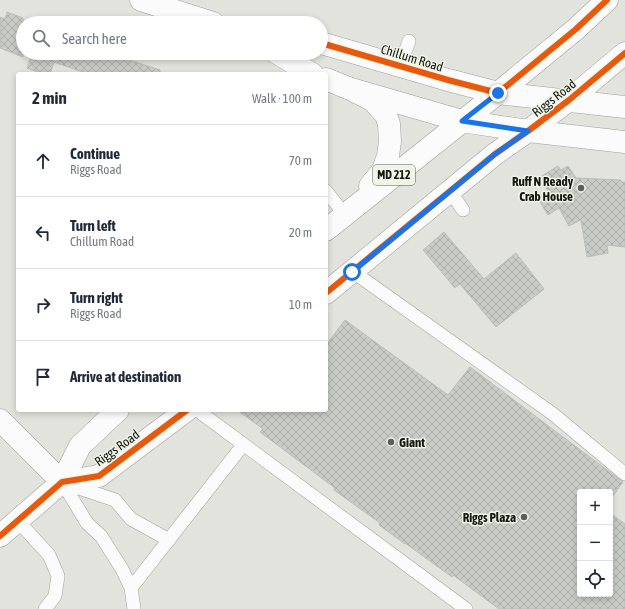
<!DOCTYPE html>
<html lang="en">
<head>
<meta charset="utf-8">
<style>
	body { margin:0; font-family:"Asap Condensed",sans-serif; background:#f6f6f7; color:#1f2937 }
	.controls { position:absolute; right:12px; bottom:12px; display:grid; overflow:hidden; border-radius:4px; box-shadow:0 2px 6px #0003 }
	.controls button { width:36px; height:36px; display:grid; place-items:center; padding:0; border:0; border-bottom:1px solid #e0e1e3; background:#fff; color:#1f2937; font:20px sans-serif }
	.stop { position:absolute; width:12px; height:12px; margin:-9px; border:3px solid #1a73e8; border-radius:50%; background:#fff }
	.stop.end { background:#1a73e8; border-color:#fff; box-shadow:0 1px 4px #0008 }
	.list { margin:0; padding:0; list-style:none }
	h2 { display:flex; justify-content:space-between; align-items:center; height:52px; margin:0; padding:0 16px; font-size:17px }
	h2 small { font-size:13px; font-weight:400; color:#747a83 }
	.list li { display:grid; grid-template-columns:26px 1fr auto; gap:12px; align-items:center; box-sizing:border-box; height:72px; padding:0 16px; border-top:1px solid #e0e1e3 }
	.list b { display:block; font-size:15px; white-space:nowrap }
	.list p { margin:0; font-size:13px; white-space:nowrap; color:#747a83 }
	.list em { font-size:13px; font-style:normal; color:#747a83 }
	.icon { flex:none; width:22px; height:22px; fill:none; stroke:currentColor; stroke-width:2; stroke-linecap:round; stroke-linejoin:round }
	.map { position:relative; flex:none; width:625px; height:609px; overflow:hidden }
	.search { position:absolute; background:#fff; box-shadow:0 2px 6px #0003; left:16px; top:16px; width:312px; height:44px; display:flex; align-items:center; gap:10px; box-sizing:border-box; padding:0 14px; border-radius:22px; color:#747a83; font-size:15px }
	.panel { position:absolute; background:#fff; box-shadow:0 2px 6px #0003; left:16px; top:72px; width:312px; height:340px; border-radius:4px }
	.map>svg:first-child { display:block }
	.building { fill:url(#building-cross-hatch); stroke:#bdbeb9 }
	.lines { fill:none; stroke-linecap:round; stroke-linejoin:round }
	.service-casing { stroke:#a0a19c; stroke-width:14 }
	.minor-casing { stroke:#a0a19c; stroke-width:23 }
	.tertiary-casing { stroke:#a0a19c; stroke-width:23 }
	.secondary-casing { stroke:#a0a19c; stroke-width:23 }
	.primary-casing { stroke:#a0a19c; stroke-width:23 }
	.service { stroke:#fafbfa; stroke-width:13 }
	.minor { stroke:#fafbfa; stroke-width:22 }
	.tertiary { stroke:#fafbfa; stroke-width:22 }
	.secondary { stroke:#fafbfa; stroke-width:22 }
	.primary { stroke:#fafbfa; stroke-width:22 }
	.cycleway-casing { stroke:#eff4e7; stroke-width:8 }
	.cycleway { stroke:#e8590c; stroke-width:6 }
	.route { stroke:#1a73e8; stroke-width:5 }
	.poi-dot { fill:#5d5e59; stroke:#eff4e7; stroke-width:1.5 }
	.labels { text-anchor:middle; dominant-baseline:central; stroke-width:3; stroke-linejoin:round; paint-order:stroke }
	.shield { fill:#eff4e7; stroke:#575953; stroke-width:1 }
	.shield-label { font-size:12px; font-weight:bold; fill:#161713 }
	.street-label { font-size:13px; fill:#161713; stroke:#eff4e7 }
	.poi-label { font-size:13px; font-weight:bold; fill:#161713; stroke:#eff4e7; text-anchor:end }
</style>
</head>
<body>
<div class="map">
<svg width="625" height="609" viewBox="0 0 625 609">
	<defs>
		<pattern id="building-cross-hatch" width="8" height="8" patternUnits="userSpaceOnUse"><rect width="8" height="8" fill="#c9cbc6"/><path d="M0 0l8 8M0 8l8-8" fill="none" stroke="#acaea9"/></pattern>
	</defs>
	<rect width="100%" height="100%" fill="#e1e3dc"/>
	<path class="building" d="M7 12 23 18V57L0 48V17L5 19Z
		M32 53H110L120 56V57L160 70V74H88L54 62 50 74H43L27 68Z
		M558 166 561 170 568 166 576 178 621 180V182H625V247L607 245 608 253 587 257 581 220 569 226 559 208 548 215 537 197 548 191 540 177Z
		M444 232 484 279 516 253 544 289 496 327 460 284 455 288 423 250Z
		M345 320 448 395 470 367 623 482 610 500V492H580V594H610V513L625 524V609H499L453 575 452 577 405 543V544L379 525 380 523 334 490 335 488 260 432 263 429 237 410H326V345Z"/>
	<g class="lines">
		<g class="service-casing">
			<path id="service" d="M400 66 409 41
				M326 191 345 215
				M450 191 463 210
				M352 271 553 414 625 474
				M197 410 466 609
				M62 482 87 523 101 536 122 569 131 588 134 609
				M67 484 115 500 131 519 169 540
				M18 521 49 555 58 576 55 596 45 609
				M131 588 243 445"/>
		</g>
		<g class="minor-casing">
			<path id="minor" d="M0 420 62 482"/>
		</g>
		<g class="tertiary-casing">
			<path id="tertiary" d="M141 0 213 23
				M321 43 448 80 498 93
				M277 53 312 74
				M326 79 348 88 462 121"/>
		</g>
		<g class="secondary-casing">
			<path id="secondary" d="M498 93 625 107
				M462 121 528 131 625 142"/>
		</g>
		<g class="primary-casing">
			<path id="primary" d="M348 88 372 100 386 115 389 124 390 141 388 156 383 170 370 186
				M326 230 498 93 576 29 607 0
				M326 293 495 154 528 131 569 100 625 53
				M62 482 99 476 187 410
				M0 536 62 482 80 446 118 410"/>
		</g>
		<use href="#service" class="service"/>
		<use href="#minor" class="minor"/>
		<use href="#tertiary" class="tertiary"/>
		<use href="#secondary" class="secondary"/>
		<use href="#primary" class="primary"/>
		<g class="cycleway-casing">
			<path id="cycleway" d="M321 43 448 80 498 93 576 29 607 0
				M326 293 495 154 528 131 569 100 625 53
				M0 536 62 482 99 476 187 410"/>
		</g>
		<use href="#cycleway" class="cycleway"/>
	</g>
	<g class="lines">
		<path class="route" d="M352 272 495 154 528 131 462 121 498 93"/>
	</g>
	<g class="poi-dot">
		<circle cx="581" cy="188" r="4"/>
		<circle cx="391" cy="442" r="4"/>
		<circle cx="524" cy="517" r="4"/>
	</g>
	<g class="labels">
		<rect class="shield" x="373" y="165" width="42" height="20" rx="3"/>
		<g class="shield-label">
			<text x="394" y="175">MD 212</text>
		</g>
		<g class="street-label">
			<text transform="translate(412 58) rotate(17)">Chillum Road</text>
			<text transform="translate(554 98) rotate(-38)">Riggs Road</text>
			<text transform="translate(117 448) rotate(-36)">Riggs Road</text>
		</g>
		<g class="poi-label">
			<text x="573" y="181">Ruff N Ready<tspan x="573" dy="15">Crab House</tspan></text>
			<text x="399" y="442" text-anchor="start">Giant</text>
			<text x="516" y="517">Riggs Plaza</text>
		</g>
	</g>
</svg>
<div class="controls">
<button>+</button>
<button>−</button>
<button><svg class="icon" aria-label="locate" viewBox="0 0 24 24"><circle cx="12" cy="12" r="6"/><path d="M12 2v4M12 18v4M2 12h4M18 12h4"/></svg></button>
</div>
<div class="stop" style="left:352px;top:272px"></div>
<div class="stop end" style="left:498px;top:93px"></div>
<div class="search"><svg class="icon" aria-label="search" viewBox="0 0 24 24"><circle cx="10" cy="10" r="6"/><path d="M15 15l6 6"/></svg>Search here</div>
<section class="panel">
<h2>2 min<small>Walk · 100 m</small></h2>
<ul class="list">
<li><svg class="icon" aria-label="ahead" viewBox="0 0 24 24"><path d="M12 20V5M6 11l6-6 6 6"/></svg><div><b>Continue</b><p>Riggs Road</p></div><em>70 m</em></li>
<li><svg class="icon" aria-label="left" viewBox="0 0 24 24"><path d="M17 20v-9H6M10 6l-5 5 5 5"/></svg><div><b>Turn left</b><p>Chillum Road</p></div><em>20 m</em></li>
<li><svg class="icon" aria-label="right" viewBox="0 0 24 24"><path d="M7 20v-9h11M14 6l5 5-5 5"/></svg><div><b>Turn right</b><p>Riggs Road</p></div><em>10 m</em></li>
<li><svg class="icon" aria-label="arrive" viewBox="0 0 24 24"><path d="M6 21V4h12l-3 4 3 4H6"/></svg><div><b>Arrive at destination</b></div></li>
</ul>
</section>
</div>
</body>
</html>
